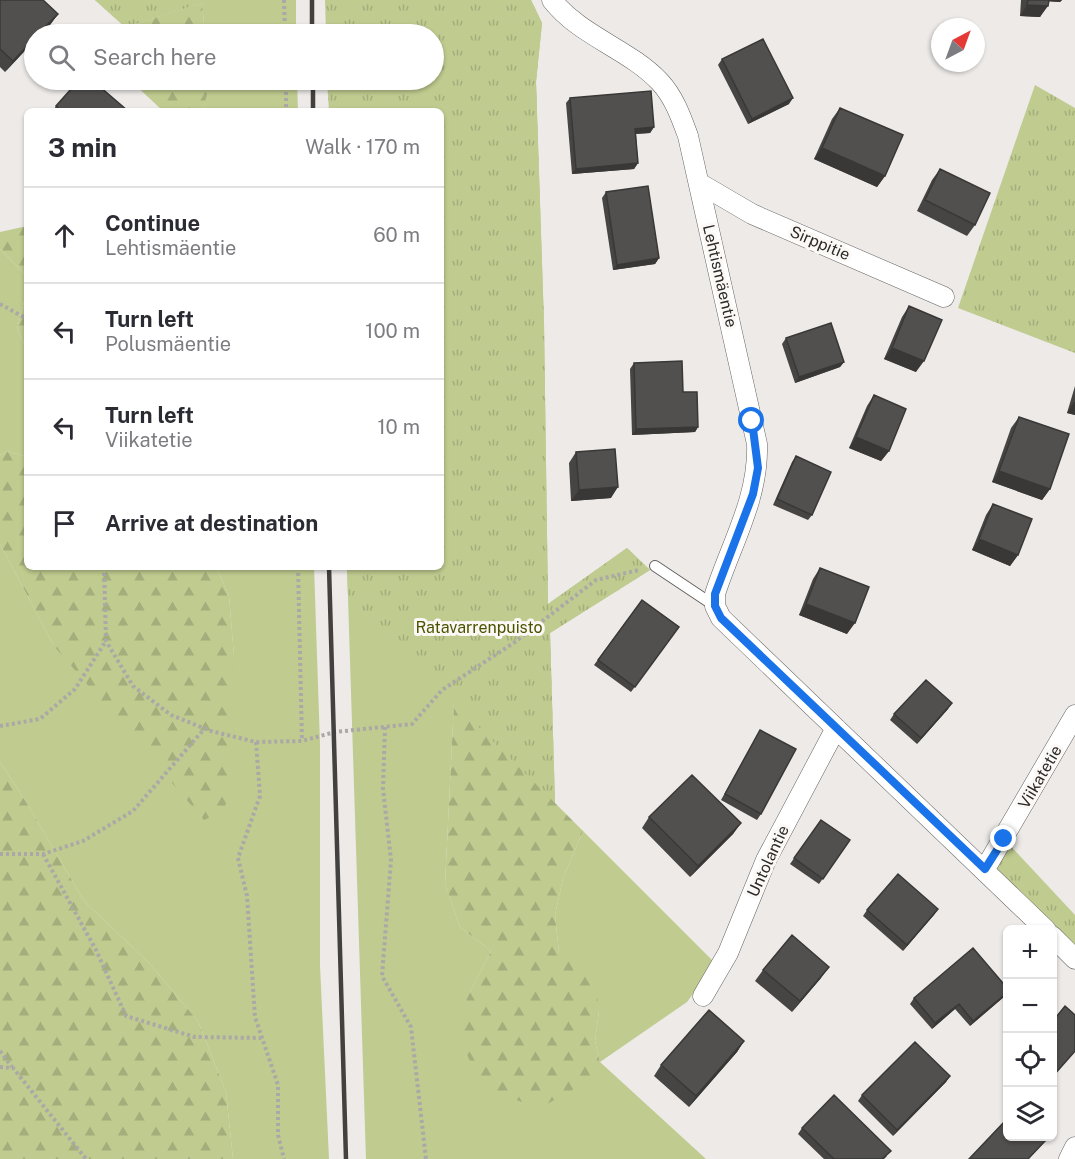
<!DOCTYPE html>
<html lang="en">
<head>
<meta charset="utf-8">
<style>
	body { margin:0; font-family:"Public Sans",sans-serif; background:#f2f2f3; color:#2b2b33 }
	.controls { position:absolute; right:18px; bottom:18px; display:grid; overflow:hidden; border-radius:9px; box-shadow:0 2px 4px #0004 }
	.controls button { width:54px; height:54px; display:grid; place-items:center; padding:0; border:0; border-bottom:2px solid #e1e1e2; background:#fff; color:#2b2b33; font:30px sans-serif }
	.compass { position:absolute; left:931px; top:18px; width:54px; height:54px; border-radius:50%; background:#fff; box-shadow:0 2px 4px #0004; rotate:41deg }
	.stop { position:absolute; width:18px; height:18px; margin:-14px; border:4px solid #1a73e8; border-radius:50%; background:#fff }
	.stop.end { background:#1a73e8; border-color:#fff; box-shadow:0 2px 6px #0008 }
	.list { margin:0; padding:0; list-style:none }
	h2 { display:flex; justify-content:space-between; align-items:center; height:78px; margin:0; padding:0 24px; font-size:26px }
	h2 small { font-size:20px; font-weight:400; color:#7c7c81 }
	.list li { display:grid; grid-template-columns:39px 1fr auto; gap:18px; align-items:center; box-sizing:border-box; height:96px; padding:0 24px; border-top:2px solid #e1e1e2 }
	.list b { display:block; font-size:22px; white-space:nowrap }
	.list p { margin:0; font-size:20px; white-space:nowrap; color:#7c7c81 }
	.list em { font-size:20px; font-style:normal; color:#7c7c81 }
	.icon { flex:none; width:33px; height:33px; fill:none; stroke:currentColor; stroke-width:2; stroke-linecap:round; stroke-linejoin:round }
	.map { position:relative; flex:none; width:1075px; height:1159px; overflow:hidden }
	.search { position:absolute; background:#fff; box-shadow:0 2px 4px #0004; left:24px; top:24px; width:420px; height:66px; display:flex; align-items:center; gap:15px; box-sizing:border-box; padding:0 21px; border-radius:33px; color:#7c7c81; font-size:22px }
	.panel { position:absolute; background:#fff; box-shadow:0 2px 4px #0004; left:24px; top:108px; width:420px; height:462px; border-radius:9px }
	.map>svg:first-child { display:block }
	.grass { fill:#bfcb8f }
	.forest { fill:url(#forest-firs) }
	.park { fill:url(#park-tufts) }
	.lines { fill:none; stroke-linecap:round; stroke-linejoin:round }
	.service-casing { stroke:#666362; stroke-width:12 }
	.minor-casing { stroke:#666362; stroke-width:21 }
	.path { stroke:#aba8a7; stroke-width:4; stroke-dasharray:3 3; stroke-linecap:butt }
	.service { stroke:#fff; stroke-width:10 }
	.minor { stroke:#fff; stroke-width:20 }
	.rail { stroke:#42413f; stroke-width:4.5 }
	.wall { fill:#474543 }
	.shaded-wall { fill:#393837 }
	.building { fill:#52504e; stroke:#393837; stroke-width:1.5 }
	.route { stroke:#1a73e8; stroke-width:8 }
	.labels { text-anchor:middle; dominant-baseline:central; stroke-width:6; stroke-linejoin:round; paint-order:stroke }
	.street-label { font-size:16px; fill:#2c2b2a; stroke:#fbf8f5 }
	.park-label { font-size:16px; fill:#4a5400; stroke:#fbf8f5 }
</style>
</head>
<body>
<div class="map">
<svg width="1075" height="1159" viewBox="0 0 1075 1159">
	<defs>
		<pattern id="forest-firs" width="22" height="20" patternUnits="userSpaceOnUse" patternTransform="scale(1.5)"><rect width="22" height="20" fill="#bfcb8f"/><path d="M5 1l3.5 6h-7zM16 11l3.5 6h-7z" fill="#a4ae7c"/></pattern>
		<pattern id="park-tufts" width="24" height="20" patternUnits="userSpaceOnUse" patternTransform="scale(1.5)"><rect width="24" height="20" fill="#bfcb8f"/><path d="M3 7l-1-3M5 7V3M7 7l1-3M15 17l-1-3M17 17v-4M19 17l1-3" fill="none" stroke="#a4ae7c"/></pattern>
	</defs>
	<rect width="100%" height="100%" fill="#edeae8"/>
	<path class="grass" d="M95 0H296V34H205L202 3 125 27Z
		M209 80H297L298 111H203Z
		M0 249 27 276V290L17 329 27 350V457L7 451 0 455Z
		M0 544 54 646 234 656 229 596 216 567H314L320 744V966L329 1159H233L226 1092 198 1021 149 963 84 901 28 805 0 762Z
		M347 567 454 702 445 884 460 927 491 951 465 1002 600 1062 595 1041 599 1011 559 953 555 915 563 878 583 831 715 963 687 1002 600 1062 706 1159H366Z"/>
	<path class="forest" d="M531 0 542 23 536 82 544 323 548 604 627 548 650 570 550 633 555 803 583 831 563 878 555 915 559 953 594 970 599 1011 595 1041 600 1062 583 1084 540 1108 483 1089 463 1046 465 1002 491 951 460 927 445 884 454 702 431 612 441 567V111H417L434 80V34Z
		M202 3 205 34H126L125 27Z
		M130 80H209L210 82 203 111H163Z
		M27 226V276L0 249V232Z
		M27 290V350L17 329Z
		M7 451 27 457V567H216L229 596 234 656 233 776 224 811 204 820 54 646 0 544V455Z
		M0 762 28 805 84 901 149 963 198 1021 226 1092 233 1159H0Z"/>
	<path class="park" d="M95 0H205L202 3 125 27Z
		M325 0H531L542 23 536 82 544 323 548 604 627 548 650 570 550 633 555 803 348 597 347 567H441V111H329L327 80H434V34H326Z
		M1035 85 1075 108V353L958 308Z
		M1004 839 1075 915V959L985 869Z"/>
	<g class="lines">
		<g class="service-casing">
			<path id="service" d="M655 566 715 606"/>
		</g>
		<g class="minor-casing">
			<path id="minor" d="M552 0C580 36 629 49 660 82 674 97 681 117 688 136L757 444C759 498 731 544 715 594V606L721 618 1046 930
				M699 183 752 214 944 297
				M985 869 1075 715
				M1052 936 1075 959
				M703 996 728 953 766 860 836 728
				M1069 1159 1075 1147"/>
		</g>
		<path class="path" d="M284 0 285 34
			M286 80V111
			M0 304 27 319
			M104 567 106 641 133 686 171 715 211 731 256 742 302 741 335 732 412 724 442 690 515 642 596 580 639 570
			M298 567 302 741
			M0 726 40 719 75 689 106 641
			M385 727 383 789 391 860 382 976 411 1027 426 1159
			M256 742 260 796 238 858 247 896 255 1017 278 1085V1135L284 1159
			M0 854H43L83 841 133 811 205 728
			M43 854 96 950 126 1016 195 1037 261 1038
			M0 1051 12 1067
			M0 1067 13 1068 86 1159"/>
		<use href="#service" class="service"/>
		<use href="#minor" class="minor"/>
		<path class="rail" d="M312 0V34
			M313 80V111
			M329 567 346 1159"/>
	</g>
	<path class="wall" d="M0 0 58 14 50 25 41 34H34V41L5 72 0 67Z
		M1021 0H1062L1060 2 1048 1 1040 17 1020 16Z
		M722 59 789 104 748 124 718 65Z
		M570 98 654 127 650 133 636 134 638 163 634 169 572 174 566 103Z
		M56 106 128 111H53Z
		M840 108 885 176 877 187 814 159 832 119Z
		M940 169 975 225 967 236 917 211 932 180Z
		M606 192 659 258 655 264 613 270 602 198Z
		M909 306 916 372 884 359 902 317Z
		M786 338 844 362 840 367 795 383 782 344Z
		M634 363 683 392 698 427 695 432 632 435 630 369Z
		M1075 386V415L1067 413Z
		M874 395 889 451 881 461 849 448 867 406Z
		M1019 417 1050 489 1042 500 992 482 1011 428Z
		M576 452 611 498 571 501 569 463Z
		M796 456 812 515 808 520 773 505 792 462Z
		M993 504 1018 555 1010 566 972 550 986 515Z
		M820 568 847 634 799 615 813 579Z
		M642 600 679 627 631 692 594 665Z
		M948 709 917 744 890 720 894 714Z
		M760 730 761 814 757 820 721 800Z
		M649 817 741 823 733 834 690 877 642 828Z
		M821 820 850 840 819 884 790 864Z
		M938 909 903 951 863 916 867 910Z
		M763 970 821 978 792 1012 755 981Z
		M1008 989V993L1005 996 970 1026 955 1009 932 1029 910 1004 914 998Z
		M744 1041 737 1052 689 1107 654 1076 661 1065Z
		M950 1076 946 1082 893 1136 858 1101 862 1095Z
		M802 1128 887 1156 884 1159H824L798 1134Z"/>
	<path class="shaded-wall" d="M1042 0H1062L1060 2 1042 1Z
		M1027 5 1048 6 1040 17 1020 16Z
		M58 14 50 25 41 34H38Z
		M34 39V41L5 72 13 61Z
		M793 98 789 104 748 124 752 119Z
		M654 127 650 133 631 134 635 129Z
		M822 148 885 176 877 187 814 159Z
		M638 163 634 169 572 174 576 169Z
		M659 258 655 264 613 270 617 265Z
		M892 348 924 361 916 372 884 359Z
		M844 362 840 367 795 383 799 377Z
		M1074 402H1075V415L1067 413Z
		M698 427 695 432 632 435 636 429Z
		M856 437 889 451 881 461 849 448Z
		M999 471 1050 489 1042 500 992 482Z
		M618 487 611 498 571 501 579 490Z
		M979 539 1018 555 1010 566 972 550Z
		M806 604 855 623 847 634 799 615Z
		M952 703 948 709 917 744 921 738Z
		M741 823 733 834 690 877 698 866Z
		M938 909 934 915 903 951 907 945Z
		M829 967 821 978 792 1012 800 1001Z
		M1008 992 1005 996 970 1026 973 1021Z
		M959 1004 955 1009 932 1029 935 1023Z
		M744 1041 737 1052 689 1107 696 1096Z
		M950 1076 946 1082 893 1136 897 1130Z"/>
	<path class="building" d="M0 0H43L58 14 38 34H34V39L13 61 0 49Z
		M1028 0H1049L1048 6 1027 5Z
		M763 39 793 98 752 119 722 59Z
		M79 80H92L128 111H62L56 106Z
		M651 91 654 127 635 129 638 163 576 169 570 98Z
		M840 108 903 135 885 176 822 148Z
		M940 169 990 193 975 225 925 200Z
		M648 186 659 258 617 265 606 192Z
		M909 306 942 320 924 361 892 348Z
		M831 323 844 362 799 377 786 338Z
		M682 361 683 392H697L698 427 636 429 634 363Z
		M874 395 906 409 889 451 856 437Z
		M1019 417 1069 434 1050 489 999 471Z
		M615 449 618 487 579 490 576 452Z
		M796 456 831 472 812 515 777 499Z
		M993 504 1032 519 1018 555 979 539Z
		M820 568 869 587 855 623 806 604Z
		M642 600 679 627 635 687 598 660Z
		M926 680 952 703 921 738 894 714Z
		M760 730 796 749 761 814 725 794Z
		M692 775 741 823 698 866 649 817Z
		M821 820 850 840 823 879 794 858Z
		M898 874 938 909 907 945 867 910Z
		M792 935 829 967 800 1001 763 970Z
		M973 948 1008 989V992L973 1021 959 1004 935 1023 914 998Z
		M1065 1006 1075 1015V1051L1053 1076V1021Z
		M709 1010 744 1041 696 1096 661 1065Z
		M915 1042 950 1076 897 1130 862 1095Z
		M834 1095 891 1151 882 1159H834L802 1128Z
		M1008 1118V1137H1041L1045 1141 1028 1159H969Z"/>
	<g class="lines">
		<path class="route" d="M752 421 758 468 753 494 715 594V606L721 618 985 869 1004 839"/>
	</g>
	<g class="labels">
		<g class="street-label">
			<text transform="translate(820 243) rotate(23)">Sirppitie</text>
			<text transform="translate(720 276) rotate(77)">Lehtismäentie</text>
			<text transform="translate(1040 777) rotate(-60)">Viikatetie</text>
			<text transform="translate(768 861) rotate(-65)">Untolantie</text>
		</g>
		<g class="park-label">
			<text x="479" y="627">Ratavarrenpuisto</text>
		</g>
	</g>
</svg>
<div class="controls">
<button>+</button>
<button>−</button>
<button><svg class="icon" aria-label="locate" viewBox="0 0 24 24"><circle cx="12" cy="12" r="6"/><path d="M12 2v4M12 18v4M2 12h4M18 12h4"/></svg></button>
<button><svg class="icon" aria-label="layers" viewBox="0 0 24 24"><path d="M12 4l9 5-9 5-9-5zM3 14l9 5 9-5"/></svg></button>
</div>
<svg class="compass" viewBox="-18 -18 36 36"><path d="M0-13l5 13h-10z" fill="#e53935"/><path d="M0 13l5-13h-10z" fill="#7c7c81"/></svg>
<div class="stop" style="left:752px;top:421px"></div>
<div class="stop end" style="left:1004px;top:839px"></div>
<div class="search"><svg class="icon" aria-label="search" viewBox="0 0 24 24"><circle cx="10" cy="10" r="6"/><path d="M15 15l6 6"/></svg>Search here</div>
<section class="panel">
<h2>3 min<small>Walk · 170 m</small></h2>
<ul class="list">
<li><svg class="icon" aria-label="ahead" viewBox="0 0 24 24"><path d="M12 20V5M6 11l6-6 6 6"/></svg><div><b>Continue</b><p>Lehtismäentie</p></div><em>60 m</em></li>
<li><svg class="icon" aria-label="left" viewBox="0 0 24 24"><path d="M17 20v-9H6M10 6l-5 5 5 5"/></svg><div><b>Turn left</b><p>Polusmäentie</p></div><em>100 m</em></li>
<li><svg class="icon" aria-label="left" viewBox="0 0 24 24"><path d="M17 20v-9H6M10 6l-5 5 5 5"/></svg><div><b>Turn left</b><p>Viikatetie</p></div><em>10 m</em></li>
<li><svg class="icon" aria-label="arrive" viewBox="0 0 24 24"><path d="M6 21V4h12l-3 4 3 4H6"/></svg><div><b>Arrive at destination</b></div></li>
</ul>
</section>
</div>
</body>
</html>
